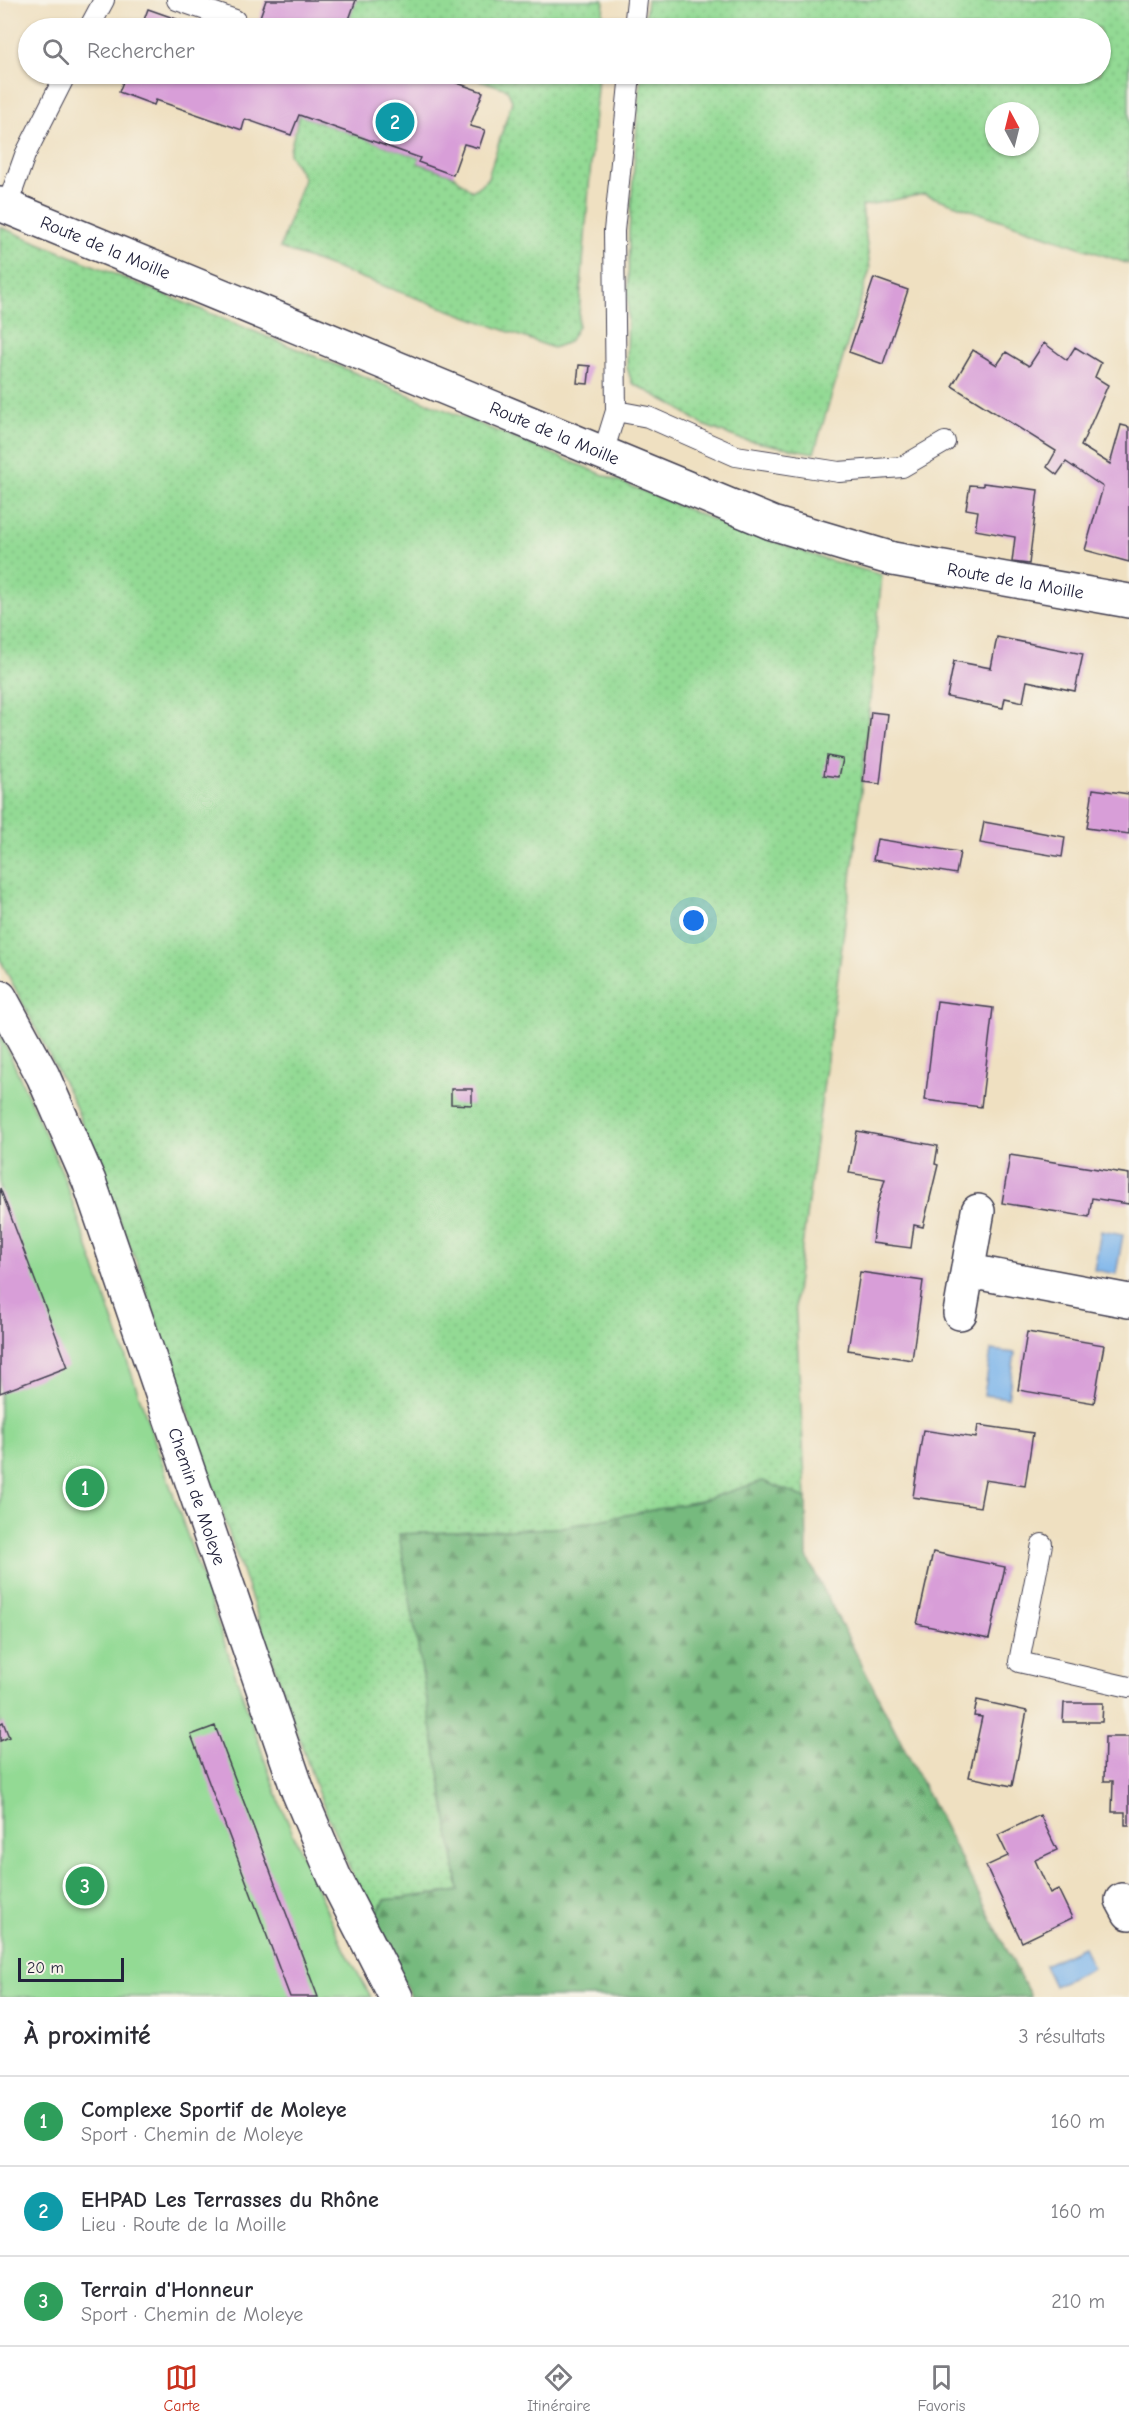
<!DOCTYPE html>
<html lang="fr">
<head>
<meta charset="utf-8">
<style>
	body { margin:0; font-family:"Comic Neue",sans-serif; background:#f2f2f3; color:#2b2b33 }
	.compass { position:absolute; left:985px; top:102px; width:54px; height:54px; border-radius:50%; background:#fff; box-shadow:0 2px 4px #0004; rotate:353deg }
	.scale { position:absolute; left:18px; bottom:15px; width:106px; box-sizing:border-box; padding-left:6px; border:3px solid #22223b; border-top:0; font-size:16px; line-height:21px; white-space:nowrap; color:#22223b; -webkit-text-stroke:4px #f7f3e8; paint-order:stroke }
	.you { position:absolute; left:694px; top:921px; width:21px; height:21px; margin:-15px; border:4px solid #fff; border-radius:50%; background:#1a73e8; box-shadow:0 0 0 9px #1a73e833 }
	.badge { display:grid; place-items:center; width:39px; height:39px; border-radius:50%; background:#c8321e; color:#fff; font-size:20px; font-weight:700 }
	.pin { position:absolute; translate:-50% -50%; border:3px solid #fff; box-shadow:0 2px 6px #0006 }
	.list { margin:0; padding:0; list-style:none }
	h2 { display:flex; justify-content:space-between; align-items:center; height:78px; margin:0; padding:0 24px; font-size:26px }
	h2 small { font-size:20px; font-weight:400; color:#7c7c81 }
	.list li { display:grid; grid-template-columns:39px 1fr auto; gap:18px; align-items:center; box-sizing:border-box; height:90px; padding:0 24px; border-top:2px solid #e1e1e2 }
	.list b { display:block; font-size:22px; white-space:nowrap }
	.list p { margin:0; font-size:20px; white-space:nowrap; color:#7c7c81 }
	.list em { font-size:20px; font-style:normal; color:#7c7c81 }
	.icon { flex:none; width:33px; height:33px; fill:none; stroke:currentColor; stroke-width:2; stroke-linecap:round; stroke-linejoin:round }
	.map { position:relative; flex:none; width:1129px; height:1997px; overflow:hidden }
	.search { position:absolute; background:#fff; box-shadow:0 2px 4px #0004; left:18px; right:18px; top:18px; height:66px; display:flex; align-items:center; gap:15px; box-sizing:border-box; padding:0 21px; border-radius:33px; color:#7c7c81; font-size:22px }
	.sheet { height:348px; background:#fff }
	nav { display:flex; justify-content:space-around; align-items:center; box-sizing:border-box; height:84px; border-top:2px solid #e1e1e2; background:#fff; font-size:16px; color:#7c7c81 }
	nav a { display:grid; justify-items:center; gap:3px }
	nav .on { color:#c8321e }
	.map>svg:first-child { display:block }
	.grass { fill:url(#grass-dots); stroke:#5a7e68; stroke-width:1.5; fill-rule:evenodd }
	.forest { fill:url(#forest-firs); stroke:#4c6e5c; stroke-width:1.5 }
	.pitch { fill:#93da94; stroke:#5a7e68; stroke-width:1.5 }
	.water { fill:#7ab4eb; stroke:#4e6b93; stroke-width:1.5 }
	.building { fill:#d89ed8 }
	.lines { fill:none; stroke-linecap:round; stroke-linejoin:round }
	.service-casing { stroke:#413e4f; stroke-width:22 }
	.minor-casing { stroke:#413e4f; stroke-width:36 }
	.service { stroke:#fff; stroke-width:20 }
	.minor { stroke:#fff; stroke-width:33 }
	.labels { text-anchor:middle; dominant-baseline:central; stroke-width:4.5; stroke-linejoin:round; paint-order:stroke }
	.street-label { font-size:18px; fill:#22223b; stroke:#f7f3e8 }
</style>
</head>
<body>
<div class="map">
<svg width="1129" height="1997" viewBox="0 0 1129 1997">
	<defs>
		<pattern id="grass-dots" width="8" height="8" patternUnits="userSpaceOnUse" patternTransform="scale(1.5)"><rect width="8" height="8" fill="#93da94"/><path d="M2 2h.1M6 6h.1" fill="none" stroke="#7ebb80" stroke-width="1.8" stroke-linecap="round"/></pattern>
		<pattern id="forest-firs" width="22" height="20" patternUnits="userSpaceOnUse" patternTransform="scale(1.5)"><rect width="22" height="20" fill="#76ba7e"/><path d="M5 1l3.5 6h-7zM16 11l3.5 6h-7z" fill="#609768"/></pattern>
	</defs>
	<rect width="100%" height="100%" fill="#f7f3e8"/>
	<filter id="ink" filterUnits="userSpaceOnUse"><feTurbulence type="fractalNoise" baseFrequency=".0167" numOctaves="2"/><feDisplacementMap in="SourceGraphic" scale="12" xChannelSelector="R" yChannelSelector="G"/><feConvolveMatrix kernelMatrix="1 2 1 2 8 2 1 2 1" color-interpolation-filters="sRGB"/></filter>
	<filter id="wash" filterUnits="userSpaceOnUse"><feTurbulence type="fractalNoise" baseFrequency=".008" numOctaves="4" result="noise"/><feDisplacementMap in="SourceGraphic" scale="24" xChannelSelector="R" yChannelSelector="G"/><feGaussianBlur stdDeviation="1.35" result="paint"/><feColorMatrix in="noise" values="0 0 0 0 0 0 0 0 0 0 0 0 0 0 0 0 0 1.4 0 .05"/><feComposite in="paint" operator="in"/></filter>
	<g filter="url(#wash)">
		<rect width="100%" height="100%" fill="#efe0c1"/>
		<path class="grass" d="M356 0H604L602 28H346Z
			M647 0H1129V264L924 194 862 206 870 269 814 453 740 439 703 425 675 406 632 383 627 367 629 231 641 74H1100V28H644ZM994 111H1030V147H994Z
			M461 74H598L578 326 569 342 553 348 280 248 304 178 289 154 299 115 420 158 418 163 453 175 472 191 487 180 512 101 507 89Z
			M0 227 728 526 828 560 882 575 857 833 795 1300 806 1498 763 1481 700 1501 558 1528 399 1534 459 1891 385 1900 372 1921 317 1790 137 1264 74 1103 0 959Z"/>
		<path class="forest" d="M763 1481 806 1498 807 1557 1031 1997H411L372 1921 385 1900 459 1891 399 1534 558 1528 700 1501Z"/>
		<path class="pitch" d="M0 1033 62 1172 280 1804 341 1943 371 1997H0Z"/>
		<path class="water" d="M1101 1231 1123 1235 1116 1274 1094 1270Z
			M991 1350 1015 1353 1008 1398 984 1395Z
			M1083 1947 1093 1968 1054 1986 1044 1965Z"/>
		<g id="blocks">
			<path class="building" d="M266 0H356L346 28H256Z
				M148 9 202 28H141Z
				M126 74H431L483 92 470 126 485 130 479 148 464 144 453 175 418 162 420 158 299 115 291 135 245 119 242 130 156 100 154 105 119 92Z
				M874 278 908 290 883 364 849 352Z
				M1044 343 1067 360 1075 347 1101 363 1095 377 1108 385 1081 446 1110 464 1121 425 1129 427V562L1085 550 1103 487 1066 462 1057 475 1047 467 1056 451 952 386 973 350 997 365 1006 352 1029 366Z
				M579 365 590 366 588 384 577 383Z
				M983 483 1038 490 1029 564 1012 562 1015 537 975 530 978 511 966 509 970 485 983 486Z
				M997 637 1083 654 1075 691 1027 681 1023 702 1005 698 1003 708 947 697 954 661 991 668Z
				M871 712 888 714 880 784 863 782Z
				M827 756 843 759 839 777 824 775Z
				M1093 789 1129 794V834L1087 828Z
				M984 822 1065 837 1062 857 980 843Z
				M877 839 960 852 956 874 873 860Z
				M937 1001 993 1008 981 1107 925 1100Z
				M451 1089H472V1105L451 1104Z
				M857 1131 938 1146 935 1164 938 1165 923 1227 914 1225 911 1248 872 1243 877 1206 885 1179 849 1173Z
				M1010 1155 1129 1174V1204L1092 1198 1089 1217 1002 1203Z
				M0 1188 68 1367 0 1393Z
				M860 1272 923 1281 912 1360 848 1350Z
				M1027 1332 1104 1345 1094 1403 1018 1390Z
				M978 1425 1033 1433 1025 1486 985 1480 980 1507 913 1497 923 1430 976 1438Z
				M933 1552 1005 1567 989 1639 917 1624Z
				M977 1700 1027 1711 1012 1786 969 1777 982 1717 974 1716Z
				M1064 1703H1103L1102 1722H1063Z
				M3 1722 9 1737 0 1741V1724Z
				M215 1726 318 1997H290L191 1735Z
				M1105 1737H1129V1825H1125V1812H1112L1113 1781H1104Z
				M1040 1815 1057 1850 1035 1860 1050 1893 1058 1889 1072 1918 1022 1942 986 1866 1008 1856 998 1835Z"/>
		</g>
	</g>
	<g filter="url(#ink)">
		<use href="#blocks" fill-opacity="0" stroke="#413e4f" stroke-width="1.5"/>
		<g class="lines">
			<g class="service-casing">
				<path id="service" d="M177 0 235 20
					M89 28 104 0
					M634 28 637 0
					M7 206 25 155 66 74
					M616 411 648 417 736 456 839 472 902 467 945 442
					M603 453 616 411 614 231 630 74
					M1042 1544 1019 1662 1129 1687"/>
			</g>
			<g class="minor-casing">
				<g id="minor">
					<path id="s1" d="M0 204 772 523 893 559 1129 601"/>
					<path id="s2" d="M0 997 43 1076 89 1181 298 1791 334 1876 396 1997"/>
					<path d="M969 1271 1129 1301"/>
					<path d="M960 1313 978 1211"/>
					<path d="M1122 1900 1129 1913"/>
				</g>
			</g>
			<use href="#service" class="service"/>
			<use href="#minor" class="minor"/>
		</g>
	</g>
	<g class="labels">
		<g class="street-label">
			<text stroke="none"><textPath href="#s1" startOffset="114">Route de la Moille</textPath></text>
			<text stroke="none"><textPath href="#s1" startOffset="600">Route de la Moille</textPath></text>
			<text stroke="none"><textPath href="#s1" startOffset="1086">Route de la Moille</textPath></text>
			<text stroke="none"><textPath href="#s2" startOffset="538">Chemin de Moleye</textPath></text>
		</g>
	</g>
</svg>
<svg class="compass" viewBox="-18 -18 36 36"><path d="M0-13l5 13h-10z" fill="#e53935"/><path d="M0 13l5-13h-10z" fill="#7c7c81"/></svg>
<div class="scale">20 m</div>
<div class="you"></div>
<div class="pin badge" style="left:85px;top:1488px;background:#2e9e5b">1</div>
<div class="pin badge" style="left:395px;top:122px;background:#0f9aa8">2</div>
<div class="pin badge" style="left:85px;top:1886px;background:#2e9e5b">3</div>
<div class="search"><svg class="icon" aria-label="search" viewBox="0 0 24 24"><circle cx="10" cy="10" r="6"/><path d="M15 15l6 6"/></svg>Rechercher</div>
</div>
<section class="sheet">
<h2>À proximité<small>3 résultats</small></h2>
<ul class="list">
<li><span class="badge" style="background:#2e9e5b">1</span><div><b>Complexe Sportif de Moleye</b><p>Sport · Chemin de Moleye</p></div><em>160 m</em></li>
<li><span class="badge" style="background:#0f9aa8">2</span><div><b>EHPAD Les Terrasses du Rhône</b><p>Lieu · Route de la Moille</p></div><em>160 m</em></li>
<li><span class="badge" style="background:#2e9e5b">3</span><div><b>Terrain d'Honneur</b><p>Sport · Chemin de Moleye</p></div><em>210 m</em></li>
</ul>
</section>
<nav>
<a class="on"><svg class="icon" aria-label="map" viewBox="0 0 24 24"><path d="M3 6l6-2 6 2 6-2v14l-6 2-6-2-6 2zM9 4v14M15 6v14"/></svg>Carte</a>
<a><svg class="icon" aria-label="directions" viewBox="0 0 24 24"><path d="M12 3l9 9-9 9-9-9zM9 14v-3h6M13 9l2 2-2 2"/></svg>Itinéraire</a>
<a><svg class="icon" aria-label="saved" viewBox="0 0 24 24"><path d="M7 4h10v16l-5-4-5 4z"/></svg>Favoris</a>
</nav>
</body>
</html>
